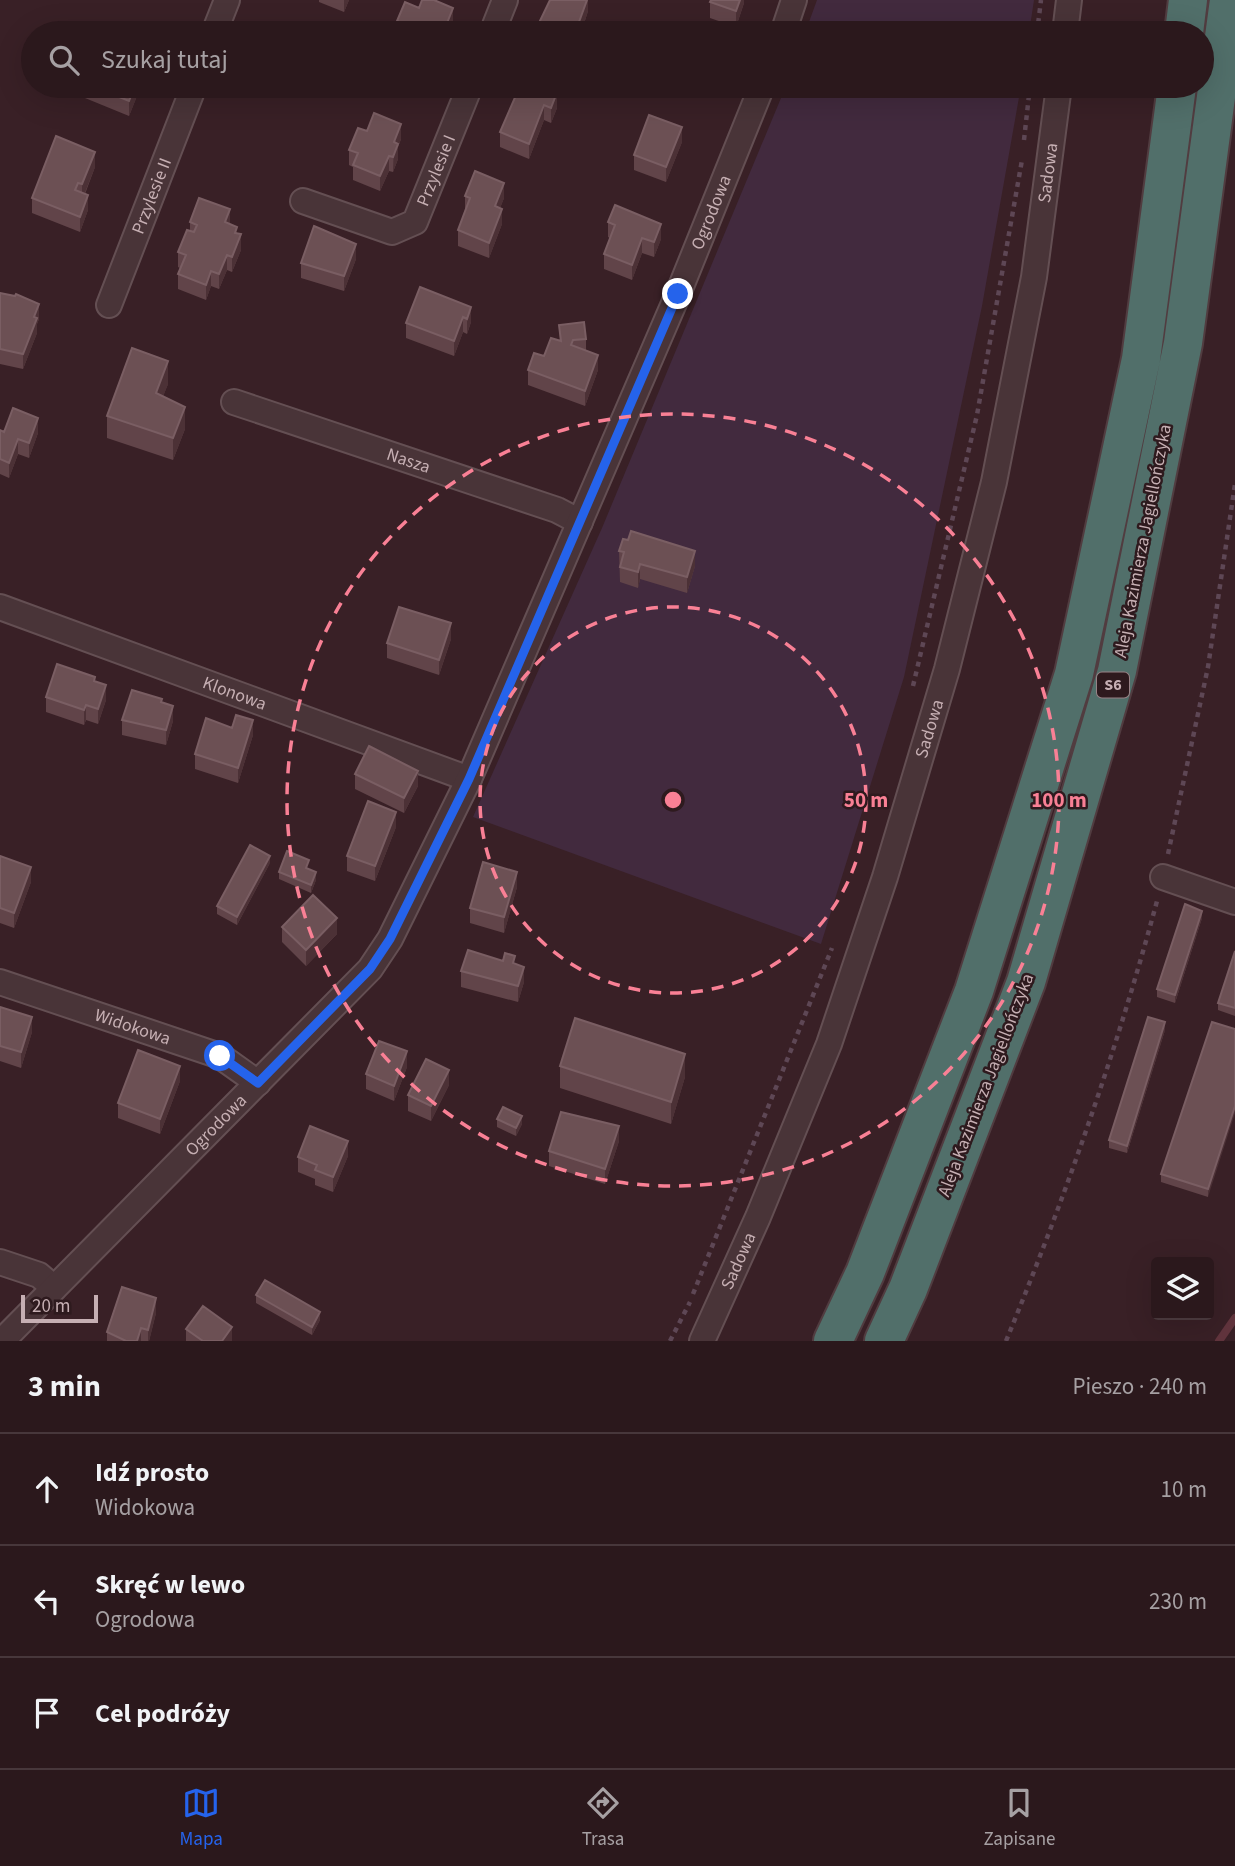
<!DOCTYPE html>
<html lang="pl">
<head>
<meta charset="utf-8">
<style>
	body { margin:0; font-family:"Source Sans 3",sans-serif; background:#372529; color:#f1f3f6 }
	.controls { position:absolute; right:21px; bottom:21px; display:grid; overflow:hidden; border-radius:7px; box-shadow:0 7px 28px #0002 }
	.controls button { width:63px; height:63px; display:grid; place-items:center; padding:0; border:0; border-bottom:2px solid #47373b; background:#2b181c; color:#f1f3f6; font:35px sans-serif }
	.scale { position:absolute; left:21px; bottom:18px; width:77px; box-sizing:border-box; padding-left:7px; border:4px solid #c6afb3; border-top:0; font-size:19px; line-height:24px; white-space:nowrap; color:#c6afb3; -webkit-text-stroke:5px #2e1a1e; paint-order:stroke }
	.stop { position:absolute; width:21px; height:21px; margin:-16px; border:5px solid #2563eb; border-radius:50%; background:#fff }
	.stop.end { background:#2563eb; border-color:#fff; box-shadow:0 2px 7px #0008 }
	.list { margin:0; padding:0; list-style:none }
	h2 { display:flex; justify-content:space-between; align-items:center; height:91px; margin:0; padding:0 28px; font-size:30px }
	h2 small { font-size:23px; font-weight:400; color:#a6a0a3 }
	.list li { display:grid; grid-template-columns:46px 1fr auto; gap:21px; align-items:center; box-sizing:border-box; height:112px; padding:0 28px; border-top:2px solid #47373b }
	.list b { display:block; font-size:26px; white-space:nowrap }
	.list p { margin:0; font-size:23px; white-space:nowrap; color:#a6a0a3 }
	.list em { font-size:23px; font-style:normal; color:#a6a0a3 }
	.icon { flex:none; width:38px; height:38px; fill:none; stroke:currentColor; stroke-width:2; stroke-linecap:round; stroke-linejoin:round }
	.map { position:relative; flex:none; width:1235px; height:1341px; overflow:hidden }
	.search { position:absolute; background:#2b181c; box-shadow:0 7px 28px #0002; left:21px; right:21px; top:21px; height:77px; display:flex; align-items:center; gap:18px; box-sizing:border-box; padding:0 24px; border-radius:38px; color:#a6a0a3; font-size:26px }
	.sheet { height:427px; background:#2b181c }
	nav { display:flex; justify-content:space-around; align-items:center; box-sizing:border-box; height:98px; border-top:2px solid #47373b; background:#2b181c; font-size:19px; color:#a6a0a3 }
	nav a { display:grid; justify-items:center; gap:4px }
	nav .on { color:#2563eb }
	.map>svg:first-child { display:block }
	.green { fill:#422a3e }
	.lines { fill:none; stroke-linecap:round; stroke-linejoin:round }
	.stream { stroke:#61343d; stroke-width:8 }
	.street-casing { stroke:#644f53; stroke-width:28 }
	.highway-casing { stroke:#513c40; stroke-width:42 }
	.path { stroke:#5e4755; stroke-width:4.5; stroke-dasharray:5 5; stroke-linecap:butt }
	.street { stroke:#493438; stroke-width:24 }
	.highway { stroke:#516f6a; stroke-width:38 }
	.wall { fill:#614449 }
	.shaded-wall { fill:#4c3136 }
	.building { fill:#6c5054; stroke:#7a5e63; stroke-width:2 }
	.route { stroke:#2563eb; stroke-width:9 }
	.ring { fill:none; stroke:#f98095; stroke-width:3.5; stroke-dasharray:12 9 }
	.labels { text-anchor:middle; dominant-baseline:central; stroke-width:5; stroke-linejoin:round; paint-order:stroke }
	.shield { fill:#2e1a1e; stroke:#988286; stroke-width:2 }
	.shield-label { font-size:16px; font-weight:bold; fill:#c6afb3 }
	.street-label { font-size:18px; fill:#c6afb3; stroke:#2e1a1e }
	.centre { fill:#f98095; stroke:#2e1a1e; stroke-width:3.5 }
	.ring-label { font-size:21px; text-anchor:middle; font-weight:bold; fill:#f98095; stroke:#2e1a1e; stroke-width:5; stroke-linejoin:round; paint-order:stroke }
</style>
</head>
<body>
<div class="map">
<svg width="1235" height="1341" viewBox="0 0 1235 1341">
	<rect width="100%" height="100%" fill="#392026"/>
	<path class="green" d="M817 0H1034L1029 33H805Z
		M786 86H1021L982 306 904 677 821 944 473 817 602 528Z"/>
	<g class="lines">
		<path class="stream" d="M1219 1341 1235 1318"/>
		<g class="street-casing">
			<g id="street">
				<path d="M214 33 227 0"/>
				<path d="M492 33 505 0"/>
				<path d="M783 33 794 0"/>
				<path d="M1065 33 1069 0"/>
				<path id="s1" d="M303 201 392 232 415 222 470 86"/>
				<path id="s2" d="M109 305 194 86"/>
				<path id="s3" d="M234 402 557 510 580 522"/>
				<path id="s4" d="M0 607 469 779"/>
				<path d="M1163 877 1235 902"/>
				<path id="s5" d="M0 982 220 1056 258 1083"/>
				<path d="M0 1262 39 1275 54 1288"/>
				<path id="s6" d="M2 1341 370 969 390 939 469 779 678 294 762 86"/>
				<path id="s7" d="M702 1341 758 1217 829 1044 885 877 947 669 994 482 1034 277 1059 86"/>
			</g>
		</g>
		<g class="highway-casing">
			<path id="highway" d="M1184 33 1188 0
				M833 1341 865 1273 974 991 1074 674 1141 359 1177 86
				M884 1341 908 1289 1026 982 1117 671 1183 343 1229 0"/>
		</g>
		<path class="path" d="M1037 33 1041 0
			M1024 140 1030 86
			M913 686 977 415 1022 160
			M1168 854 1208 667 1235 484
			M693 1294 832 948
			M670 1341 690 1302
			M1006 1341C1065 1198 1117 1050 1157 901"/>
		<use href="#street" class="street"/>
		<use href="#highway" class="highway"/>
	</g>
	<path class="wall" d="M319 0H349L344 12 319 2Z
		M588 0V11L581 33H538V25Z
		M744 0V3L736 27 710 18V2Z
		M397 21 453 23 449 33H397Z
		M85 86H141L129 116 85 98Z
		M520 86 557 108 551 123 544 120 529 159 500 147V132Z
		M689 86H718L715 95Z
		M367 131 401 139 398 147V159L393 172 389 171 380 191 353 180V167L349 165V150Z
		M682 142 666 182 634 170V155Z
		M95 167 85 194 88 210 80 232 32 213V198Z
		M465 196 504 198 500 208 502 224 489 258 458 246V230L465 211Z
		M190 222 230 224 237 233 241 250 232 272 227 270 219 289 211 286 206 300 178 289V274L180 268 178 267V252L190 231Z
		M608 222 661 239 654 257 642 253 632 280 604 269V254L610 238 608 237Z
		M356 259 344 291 301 278V263Z
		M0 293 15 296 39 319 37 324V333L23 369 0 364Z
		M471 307V322L467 334 463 332 454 356 406 338V323Z
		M559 325 586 339V350L598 370 585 406 528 385V370L560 341Z
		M168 384 163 396 185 429 173 460 107 438V416Z
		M0 430 4 432 38 433 29 458 18 454 9 478 0 474Z
		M619 551 695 566 687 593 640 579 638 588 620 582Z
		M451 639 439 675 387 658V643Z
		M95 682 106 700 98 724 86 720 84 725 46 712V697Z
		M162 703 173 721 166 745 122 735V720Z
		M232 728 253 735 238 783 195 769V754Z
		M355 774 418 786 404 813 355 789Z
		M396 827 375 881 347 871V856Z
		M0 856 31 882 14 928 0 923Z
		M270 863 237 925 217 914V906Z
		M309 868V869L316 880 311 893 279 879V872Z
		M517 887 504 933 470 923V908Z
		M1202 918 1175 1003 1157 997V989Z
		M282 927 337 934 306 966 282 942Z
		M1235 951V1016L1218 1010V1003Z
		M515 964 524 982 518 1002 461 987V971Z
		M0 1007 32 1032 21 1068 0 1061Z
		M1212 1022 1208 1197 1161 1182V1174Z
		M1165 1030 1127 1153 1109 1148V1140Z
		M560 1066 685 1077 671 1124 560 1088Z
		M407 1067 394 1101 366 1089V1074Z
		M180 1081 160 1134 118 1118V1103Z
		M449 1085 431 1121 408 1111V1095Z
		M497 1119 522 1124 516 1136 497 1127Z
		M619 1141 605 1184 549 1166V1151Z
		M348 1156 333 1192 315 1185V1179L298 1172V1157Z
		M256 1295 320 1320 312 1335 256 1303Z
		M156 1313 149 1341H107V1332Z
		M186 1329 232 1341H186Z"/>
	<path class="shaded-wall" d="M344 0H349L344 12Z
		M587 0H588V11L581 33H575Z
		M740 0H744V3L736 27V11Z
		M453 8V23L449 33H443Z
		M135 86H141L129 116V101Z
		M557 92V108L551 123V108Z
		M544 105V120L529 159V144Z
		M401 124V139L398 147V159L393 172 394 142Z
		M682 127V142L666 182V167Z
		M95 152V167L82 200V184Z
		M389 156V171L380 191V176Z
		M504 183V198L495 221V206Z
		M88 195V210L80 232V217Z
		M230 209V225L225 222Z
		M502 209V224L489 258V243Z
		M661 224V239L654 257V242Z
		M241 234V250L232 272V257Z
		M642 238V253L632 280V265Z
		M356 244V259L344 291V276Z
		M227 255V270L219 289V274Z
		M211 271V286L206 300V285Z
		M39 304V319L37 324V333L23 369V354Z
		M471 307V322L467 334V319Z
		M463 317V332L454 356V341Z
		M598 355V370L585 406V391Z
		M168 361V384L156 415V393Z
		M185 407V429L173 460V438Z
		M38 418V433L29 458V443Z
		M18 439V454L9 478V463Z
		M695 551V566L687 593V577Z
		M640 564V579L638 588V572Z
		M451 623V639L439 675V660Z
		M106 685V700L98 724V709Z
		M86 705V720L84 725V710Z
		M173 706V721L166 745V730Z
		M253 720V735L238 783V768Z
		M418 771V786L404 813V798Z
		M396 812V827L375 881V866Z
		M270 856V863L237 925V917Z
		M31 867V882L14 928V913Z
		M316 872V880L311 893V885Z
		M517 872V887L504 933V917Z
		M1202 911V918L1175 1003V995Z
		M337 918V934L306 966V950Z
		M524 967V982L518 1002V986Z
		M32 1017V1032L21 1068V1052Z
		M1165 1022V1030L1127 1153V1146Z
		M407 1051V1067L394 1101V1086Z
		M685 1054V1077L671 1124V1102Z
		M180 1066V1081L160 1134V1119Z
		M449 1070V1085L431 1121V1106Z
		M1235 1106V1113L1208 1197V1189Z
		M522 1116V1124L516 1136V1128Z
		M619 1126V1141L605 1184V1169Z
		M348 1141V1156L333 1192V1177Z
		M156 1298V1313L149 1341H148V1330Z
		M320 1312V1320L312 1335V1327Z
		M232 1327V1341H222Z
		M141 1328V1341H137Z"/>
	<path class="building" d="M422 0H434L453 8 443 33H409L412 27 397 21 405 2 419 8Z
		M550 0H587L575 33H558L538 25Z
		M711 0H740L736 11 710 2Z
		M691 30 701 33H690Z
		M92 86H135L129 101Z
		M520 86H541L557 92 551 108 544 105 529 144 500 132Z
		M374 113 401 124 394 142 398 144 393 157 389 156 380 176 353 165 358 153 349 150 358 128 367 131Z
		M649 115 682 127 666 167 634 155Z
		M56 136 95 152 82 184 78 183 75 190 88 195 80 217 32 198Z
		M475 171 504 183 495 206 502 209 489 243 458 230 470 198 465 196Z
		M199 198 230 209 225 222 237 227 235 233 241 234 232 257 227 255 219 274 211 271 206 285 178 274 186 255 178 252 187 230 194 232 197 225 190 222Z
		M615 205 661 224 654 242 642 238 632 265 604 254 615 225 608 222Z
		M314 226 356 244 344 276 301 263Z
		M420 287 471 307 467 319 463 317 454 341 406 323Z
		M0 293 15 296 16 294 39 304 34 317 37 318 23 354 0 349Z
		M584 322 586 339 573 340 571 345 598 355 585 391 528 370 534 353 544 356 551 338 561 341 559 325Z
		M132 348 168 361 156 393 185 407 173 438 107 416Z
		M13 408 38 418 29 443 18 439 9 463 0 459V430L4 432Z
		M631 531 695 551 687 577 640 564 638 572 620 567 624 552 619 551 623 539 628 540Z
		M399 607 451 623 439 660 387 643Z
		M57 664 95 677 94 681 106 685 98 709 86 705 84 710 46 697Z
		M132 690 162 699 161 702 173 706 166 730 122 720Z
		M236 715 253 720 238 768 195 754 206 718 232 728Z
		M369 746 418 771 404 798 355 774Z
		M368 801 396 812 375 866 347 856Z
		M250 845 270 856 237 917 217 906Z
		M287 851 309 860 306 868 316 872 311 885 279 872Z
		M0 856 31 867 14 913 0 908Z
		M483 862 517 872 504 917 470 908Z
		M313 895 337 918 306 950 282 927Z
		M1185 904 1202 911 1175 995 1157 989Z
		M468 950 503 961 505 953 515 956 513 963 524 967 518 986 461 971Z
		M1235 951V1008L1218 1003Z
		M0 1007 32 1017 21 1052 0 1046Z
		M1148 1017 1165 1022 1127 1146 1109 1140Z
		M575 1018 685 1054 671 1102 560 1066Z
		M1212 1022 1235 1029V1106L1208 1189 1161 1174Z
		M379 1041 407 1051 394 1086 366 1074Z
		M138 1050 180 1066 160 1119 118 1103Z
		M426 1059 449 1070 431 1106 408 1095Z
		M503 1107 522 1116 516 1128 497 1119Z
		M561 1112 619 1126 605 1169 549 1151Z
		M310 1126 348 1141 333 1177 315 1170 317 1165 298 1157Z
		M265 1280 320 1312 312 1327 256 1295Z
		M122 1287 156 1298 148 1330 141 1328 137 1341H126L107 1332Z
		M203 1306 232 1327 222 1341H203L186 1329Z"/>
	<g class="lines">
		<path class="route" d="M220 1056 258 1083 370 969 390 939 469 779 678 294"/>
	</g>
	<g class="ring">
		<circle cx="673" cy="800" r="193"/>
		<circle cx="673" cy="800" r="386"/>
	</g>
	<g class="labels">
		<rect class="shield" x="1097" y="672.5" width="32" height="25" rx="5"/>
		<g class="shield-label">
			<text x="1113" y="685">S6</text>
		</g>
		<g class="street-label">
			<text stroke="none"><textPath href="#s1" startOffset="175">Przylesie I</textPath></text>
			<text stroke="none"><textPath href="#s7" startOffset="1223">Sadowa</textPath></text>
			<text stroke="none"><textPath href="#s2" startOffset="117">Przylesie II</textPath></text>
			<text stroke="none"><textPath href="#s6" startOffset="1354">Ogrodowa</textPath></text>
			<text stroke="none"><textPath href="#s3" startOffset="184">Nasza</textPath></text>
			<text transform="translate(1143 541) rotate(-79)">Aleja Kazimierza Jagiellończyka</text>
			<text stroke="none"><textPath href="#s4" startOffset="250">Klonowa</textPath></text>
			<text stroke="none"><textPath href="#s7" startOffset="654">Sadowa</textPath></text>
			<text stroke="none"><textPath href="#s5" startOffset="140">Widokowa</textPath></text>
			<text transform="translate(986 1085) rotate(-69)">Aleja Kazimierza Jagiellończyka</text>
			<text stroke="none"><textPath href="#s6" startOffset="304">Ogrodowa</textPath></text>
			<text stroke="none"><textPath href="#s7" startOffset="88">Sadowa</textPath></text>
		</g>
	</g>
	<circle cx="673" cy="800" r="10" class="centre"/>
	<g class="ring-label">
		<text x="866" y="807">50 m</text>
		<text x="1059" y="807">100 m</text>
	</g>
</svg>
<div class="controls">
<button><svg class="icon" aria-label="layers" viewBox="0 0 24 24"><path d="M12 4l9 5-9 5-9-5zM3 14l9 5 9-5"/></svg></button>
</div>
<div class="scale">20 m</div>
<div class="stop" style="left:220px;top:1056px"></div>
<div class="stop end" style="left:678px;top:294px"></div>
<div class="search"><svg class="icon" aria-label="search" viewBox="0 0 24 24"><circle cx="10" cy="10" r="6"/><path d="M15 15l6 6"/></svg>Szukaj tutaj</div>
</div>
<section class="sheet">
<h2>3 min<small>Pieszo · 240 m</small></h2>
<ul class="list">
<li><svg class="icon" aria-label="ahead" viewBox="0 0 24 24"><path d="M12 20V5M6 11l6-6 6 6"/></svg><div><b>Idź prosto</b><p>Widokowa</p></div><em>10 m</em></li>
<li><svg class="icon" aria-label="left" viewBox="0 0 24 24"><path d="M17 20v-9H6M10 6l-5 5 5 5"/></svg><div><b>Skręć w lewo</b><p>Ogrodowa</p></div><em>230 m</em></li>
<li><svg class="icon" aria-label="arrive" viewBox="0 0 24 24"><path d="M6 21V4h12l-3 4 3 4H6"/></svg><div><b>Cel podróży</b></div></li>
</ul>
</section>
<nav>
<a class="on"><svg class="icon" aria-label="map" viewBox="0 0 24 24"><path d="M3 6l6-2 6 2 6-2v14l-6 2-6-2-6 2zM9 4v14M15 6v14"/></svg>Mapa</a>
<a><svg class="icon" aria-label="directions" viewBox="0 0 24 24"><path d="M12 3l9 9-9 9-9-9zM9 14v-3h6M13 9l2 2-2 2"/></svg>Trasa</a>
<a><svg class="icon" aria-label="saved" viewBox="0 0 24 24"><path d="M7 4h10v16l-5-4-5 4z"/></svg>Zapisane</a>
</nav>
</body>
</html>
